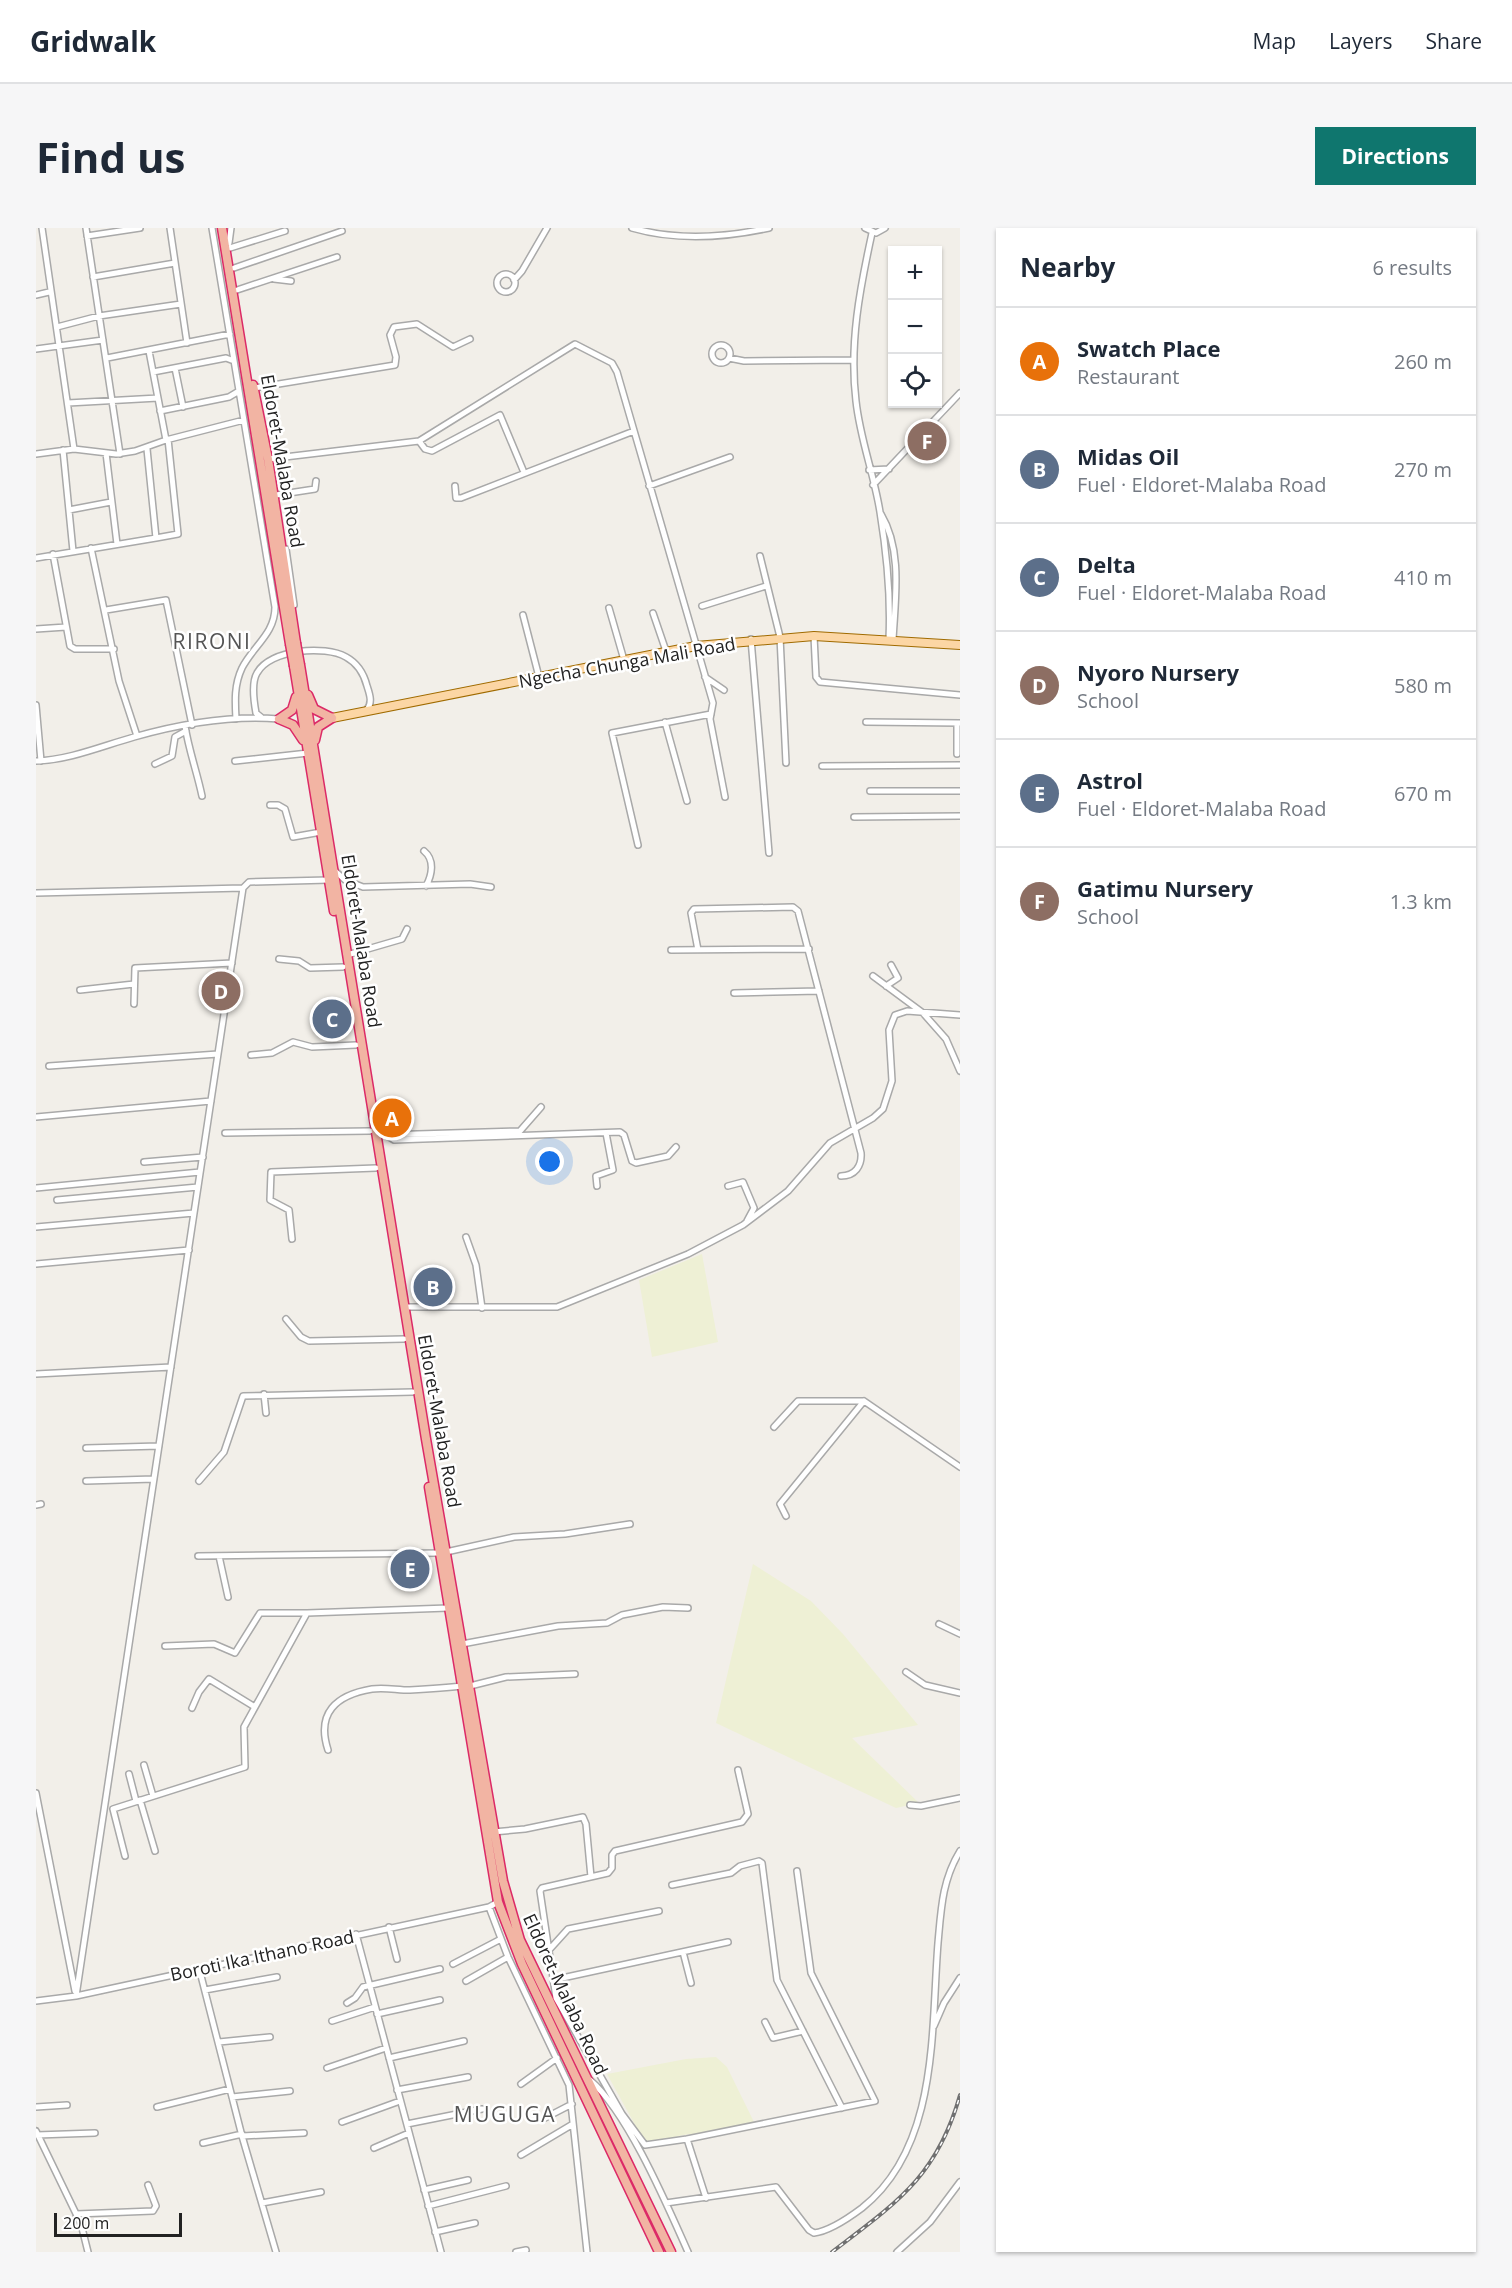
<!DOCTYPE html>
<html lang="en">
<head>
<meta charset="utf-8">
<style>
	body { margin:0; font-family:"Open Sans",sans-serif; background:#f6f6f7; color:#1f2937 }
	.controls { position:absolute; right:18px; top:18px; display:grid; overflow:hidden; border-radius:0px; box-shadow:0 2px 4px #0004 }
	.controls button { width:54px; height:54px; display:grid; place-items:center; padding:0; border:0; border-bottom:2px solid #e0e1e3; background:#fff; color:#1f2937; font:30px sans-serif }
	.scale { position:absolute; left:18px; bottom:15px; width:128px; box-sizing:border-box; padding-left:6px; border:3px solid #222; border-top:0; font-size:16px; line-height:21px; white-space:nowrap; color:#222; -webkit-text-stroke:4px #fff; paint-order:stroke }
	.you { position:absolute; left:514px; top:934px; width:21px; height:21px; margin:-15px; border:4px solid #fff; border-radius:50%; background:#1a73e8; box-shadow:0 0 0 9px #1a73e833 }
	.badge { display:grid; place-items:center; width:39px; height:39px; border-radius:50%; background:#0f766e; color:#fff; font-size:20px; font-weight:700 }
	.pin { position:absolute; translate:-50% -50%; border:3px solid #fff; box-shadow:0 2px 6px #0006 }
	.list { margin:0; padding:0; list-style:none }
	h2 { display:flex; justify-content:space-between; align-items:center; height:78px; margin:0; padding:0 24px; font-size:26px }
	h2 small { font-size:20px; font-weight:400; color:#747a83 }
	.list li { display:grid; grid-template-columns:39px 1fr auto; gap:18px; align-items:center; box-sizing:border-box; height:108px; padding:0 24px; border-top:2px solid #e0e1e3 }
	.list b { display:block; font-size:22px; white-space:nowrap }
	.list p { margin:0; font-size:20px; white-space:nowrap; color:#747a83 }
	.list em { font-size:20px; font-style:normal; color:#747a83 }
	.icon { flex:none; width:33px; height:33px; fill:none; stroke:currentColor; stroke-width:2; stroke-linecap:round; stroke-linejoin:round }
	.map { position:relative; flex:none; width:924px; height:2024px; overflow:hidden; border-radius:0px }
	header { display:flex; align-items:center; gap:36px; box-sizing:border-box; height:84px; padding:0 30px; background:#fff; border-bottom:2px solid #e0e1e3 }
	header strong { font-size:28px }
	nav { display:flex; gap:33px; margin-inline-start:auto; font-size:21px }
	.intro { display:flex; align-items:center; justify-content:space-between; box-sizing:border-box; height:144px; padding:0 36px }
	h1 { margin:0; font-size:42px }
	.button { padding:15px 27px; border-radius:0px; background:#0f766e; color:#fff; font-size:21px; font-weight:700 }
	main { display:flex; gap:36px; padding:0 36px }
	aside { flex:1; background:#fff; border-radius:0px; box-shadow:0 2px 4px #0004 }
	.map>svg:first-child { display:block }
	.farmland { fill:#eef0d5 }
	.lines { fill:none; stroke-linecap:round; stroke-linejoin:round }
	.minor-casing { stroke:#a9a9a9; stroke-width:8 }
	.primary-casing { stroke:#a06b00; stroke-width:10 }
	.trunk-casing { stroke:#dc2a67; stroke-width:11 }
	.minor { stroke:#fff; stroke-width:5 }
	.primary { stroke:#fcd6a4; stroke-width:8 }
	.trunk { stroke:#f2b4a3; stroke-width:8 }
	.rail-casing { stroke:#707070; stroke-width:4 }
	.rail { stroke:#fff; stroke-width:1.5; stroke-dasharray:4.5; stroke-linecap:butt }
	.trunk-bridge-casing { stroke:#dc2a67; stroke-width:11; stroke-linecap:butt }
	.trunk-bridge { stroke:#f2b4a3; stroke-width:8 }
	.labels { text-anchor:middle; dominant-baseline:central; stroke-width:5; stroke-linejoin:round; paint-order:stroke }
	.street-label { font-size:18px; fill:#222; stroke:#fff }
	.quarter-label { font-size:21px; letter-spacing:1.5px; fill:#555; stroke:#fff }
</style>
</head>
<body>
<header>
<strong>Gridwalk</strong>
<nav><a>Map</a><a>Layers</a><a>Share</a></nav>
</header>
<div class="intro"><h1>Find us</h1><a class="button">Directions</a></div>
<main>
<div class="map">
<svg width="924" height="2024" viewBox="0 0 924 2024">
	<rect width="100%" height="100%" fill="#f2efe9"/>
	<path class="farmland" d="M666 1026 682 1114 616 1129 603 1052Z
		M717 1336 775 1373 807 1406 882 1497 816 1510 883 1575 860 1580 680 1495Z
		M680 1829 691 1839 718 1894 657 1910 653 1906 609 1915 571 1846 650 1831Z"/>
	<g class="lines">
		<g class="minor-casing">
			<path id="minor" d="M6 0 38 221
				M50 0 84 226
				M134 0 151 115
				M176 0 239 379C239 406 217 418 206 440 198 457 199 473 200 491
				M596 0C641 13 687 10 733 0
				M829 0 840 5 849 0
				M836 5C824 60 813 116 820 173 824 211 838 246 844 284 851 327 855 368 853 411
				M51 8 104 0
				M193 15 195 0
				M194 20 249 3
				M198 40 306 3
				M461 55a9 9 0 1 1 18 0a9 9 0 1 1-18 0Z
				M57 49 139 35
				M238 51 255 53
				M478 52 486 43 511 0
				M201 62 301 29
				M0 67 13 64
				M21 99 63 88 145 76
				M676 126a9 9 0 1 1 18 0a9 9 0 1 1-18 0Z
				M0 121 67 112
				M113 123 130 212
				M71 130 194 106
				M693 130 708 133 817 132
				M139 140 147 179
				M117 144 190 130 198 133
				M218 160 359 137 360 129 354 107 358 99 381 96 417 119 434 111
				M32 175 122 170
				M124 183 193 169 203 163
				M383 213 389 221 396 223 464 187 487 242
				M27 222 37 323
				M70 225 81 316
				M0 226 38 221 80 226 99 223 130 212 208 192
				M232 231 383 213 539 116 576 135 581 144 677 475 674 491 689 569
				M833 242 853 241
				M837 257 924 165
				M419 258 420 270H425L598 203
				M613 258 694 229
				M240 267 279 261 280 253
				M33 282 75 274
				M845 286C867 323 859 371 857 412
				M120 310 142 306 132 211
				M55 320 83 453 101 508
				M250 321 258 377
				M17 326 34 418 39 421H78
				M724 328 744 409 750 535
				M0 330 120 310 111 221
				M666 378 730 358
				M573 380 588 432
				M70 382 130 372 156 497
				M617 385 630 423
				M487 387 503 449
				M0 401 30 399
				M778 408 780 449 784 454 924 467
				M715 411 733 625
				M669 449 688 462
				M0 477 5 533
				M225 489 220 485C218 474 215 455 221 445 234 421 289 417 310 429 321 435 328 446 331 458 334 467 337 475 330 483
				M629 494 651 573
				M830 494 924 495
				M921 495V526
				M149 498C153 523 161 544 166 568
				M0 533C33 532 66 518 98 509 144 496 195 487 243 491
				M199 533 272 525
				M119 536 136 528 139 509 150 503
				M786 538 924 537
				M834 563H924
				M234 577H242L249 581 257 609 285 604
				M818 589 924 588
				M602 617 576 505 675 486
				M388 623C399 632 396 647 390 658
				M298 642 309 652 327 659 434 656 455 659
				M0 665 207 660
				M635 722 773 721
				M662 722 655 685 658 681 757 679 762 683 825 925C826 938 819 948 805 948
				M311 727 366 711 371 701
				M243 731 263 733 274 740 307 739
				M837 748 887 785 910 811 924 843
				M850 758 862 750 855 737
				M44 762 98 756
				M698 765 783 763
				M98 776 99 740 196 735
				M215 827 236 825 257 814 276 819 320 817
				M13 838 182 826
				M0 889 175 873
				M189 905 334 903
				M348 907 484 903 505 879
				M350 907 358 912 584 904 588 907 596 933 600 935 632 928 640 919
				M108 934 167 929
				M561 958 560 948 577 942 570 905
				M692 958 707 954 718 980 711 993
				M0 960 164 944
				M21 972 162 959
				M0 999 158 985
				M430 1009 440 1037 446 1080
				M256 1011 253 982 234 972 235 944 340 940
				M0 1036 153 1022
				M368 1079H521L652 1026 707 997 752 963 794 915 837 890 847 881 856 853 853 802 859 787 871 783 924 787
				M250 1091 265 1109 273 1113 368 1111
				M0 1146 135 1139
				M228 1166 230 1185
				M738 1199 762 1173H828L924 1239
				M50 1220 123 1218
				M50 1253 118 1251
				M163 1253 188 1224 207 1168 377 1164
				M0 1277 5 1276
				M750 1288 744 1276 828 1173
				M410 1324 478 1309 529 1306 594 1296
				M162 1328 404 1325
				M183 1328 192 1369
				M903 1396 924 1406
				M426 1416 522 1398 571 1395 586 1387 627 1379 652 1380
				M129 1418 178 1416 199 1425 224 1385H271
				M870 1444 889 1457 924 1465
				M434 1458 470 1449 539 1446
				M156 1480 163 1464 173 1451 219 1479
				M292 1522C280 1485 300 1467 336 1461 348 1459 361 1462 374 1462 391 1461 408 1460 426 1458
				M108 1537 117 1568
				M702 1542 712 1586 706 1594 579 1623 576 1627V1640L572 1645 506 1660 504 1663 520 1770 586 1886 609 1917 651 1911 839 1873 775 1745 761 1643
				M93 1546 100 1573
				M0 1565 39 1763
				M104 1572 119 1623
				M874 1577 885 1578 924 1570
				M457 1604 489 1601 547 1589 550 1596 555 1649
				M89 1628 77 1581 209 1539 208 1499 271 1385 412 1380
				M636 1657 695 1645 704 1638 723 1633 726 1635 741 1752 806 1880
				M453 1679 472 1729 533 1857 551 2024
				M353 1699 361 1731
				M320 1706 405 2024
				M513 1722 532 1701 623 1683
				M647 1724 655 1755
				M417 1736 465 1711
				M163 1740 206 1908 240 2024
				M517 1752 692 1714
				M430 1753 472 1729
				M169 1762 241 1749
				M40 1768 207 660 213 654 293 652
				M0 1773 40 1768 453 1679 462 1674
				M311 1775 319 1770 327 1759 404 1741
				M341 1786 404 1772
				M296 1793 339 1779
				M729 1794 737 1810 767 1803
				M898 1798 908 1775 924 1750
				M183 1814 234 1809
				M353 1830 428 1813
				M291 1840 350 1820
				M554 1852C592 1885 631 1977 652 2024
				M485 1856 521 1830
				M361 1862 432 1849
				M196 1869 254 1863
				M0 1879 31 1877
				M121 1879 194 1861
				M509 1890 536 1876
				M306 1894 364 1873
				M371 1896 446 1881
				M0 1903 45 1996 52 2024
				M1 1907 59 1905
				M206 1908 268 1905
				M651 1911 670 1970
				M167 1915 206 1906
				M338 1920 373 1905
				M485 1927 537 1896
				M388 1962 432 1952
				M226 1975 285 1964
				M630 1975 740 1959 773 2002 778 2005C794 2003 814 1989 826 1980 903 1919 895 1802 902 1715 905 1682 906 1652 924 1623
				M392 1978 470 1958
				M40 1986 117 1983 120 1978 112 1957
				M399 2004 439 1995
				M480 2024 490 2022
				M861 2024 894 1994 924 1954"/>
		</g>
		<g class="primary-casing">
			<path id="primary" d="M296 490 660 418 778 408 924 417"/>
		</g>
		<g class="trunk-casing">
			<path id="trunk" d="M186 0 254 416
				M217 157 232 231 260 415
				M264 437 390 1211 467 1653 484 1712 635 2024
				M258 438 298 683
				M272 467 278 481 296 490
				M243 491 256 482 260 469
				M243 491 257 497 267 512
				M279 512 282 499 296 490
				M393 1259 462 1674 486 1736 623 2024"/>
		</g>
		<use href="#minor" class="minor"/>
		<use href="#primary" class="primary"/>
		<use href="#trunk" class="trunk"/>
		<g class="rail-casing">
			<path id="rail" d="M796 2024C860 1975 901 1949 924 1867"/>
		</g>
		<use href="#rail" class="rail"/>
		<g class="trunk-bridge-casing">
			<path id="trunk-bridge" d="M260 415 264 437
				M254 416 258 438"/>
		</g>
		<use href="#trunk-bridge" class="trunk-bridge"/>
	</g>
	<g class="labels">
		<g class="street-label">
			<text transform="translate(247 233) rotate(80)">Eldoret-Malaba Road</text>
			<text transform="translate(591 434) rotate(-10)">Ngecha Chunga Mali Road</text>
			<text transform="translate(326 713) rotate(81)">Eldoret-Malaba Road</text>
			<text transform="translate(404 1193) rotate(80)">Eldoret-Malaba Road</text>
			<text transform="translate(226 1727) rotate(-12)">Boroti Ika Ithano Road</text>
			<text transform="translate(530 1766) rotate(65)">Eldoret-Malaba Road</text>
		</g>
		<g class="quarter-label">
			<text x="176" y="413">RIRONI</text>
			<text x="469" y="1886">MUGUGA</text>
		</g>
	</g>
</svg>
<div class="controls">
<button>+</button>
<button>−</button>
<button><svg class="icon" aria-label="locate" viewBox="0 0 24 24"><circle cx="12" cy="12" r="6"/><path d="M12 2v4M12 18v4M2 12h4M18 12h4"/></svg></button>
</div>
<div class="scale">200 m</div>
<div class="you"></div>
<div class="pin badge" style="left:356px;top:890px;background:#e8710a">A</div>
<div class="pin badge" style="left:397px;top:1059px;background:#5c6f8a">B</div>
<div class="pin badge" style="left:296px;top:791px;background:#5c6f8a">C</div>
<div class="pin badge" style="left:185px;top:763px;background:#8d6e63">D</div>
<div class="pin badge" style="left:374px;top:1341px;background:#5c6f8a">E</div>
<div class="pin badge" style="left:891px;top:213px;background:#8d6e63">F</div>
</div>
<aside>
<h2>Nearby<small>6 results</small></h2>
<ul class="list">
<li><span class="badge" style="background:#e8710a">A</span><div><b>Swatch Place</b><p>Restaurant</p></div><em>260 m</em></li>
<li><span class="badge" style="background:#5c6f8a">B</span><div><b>Midas Oil</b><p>Fuel · Eldoret-Malaba Road</p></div><em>270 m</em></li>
<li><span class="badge" style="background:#5c6f8a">C</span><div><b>Delta</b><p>Fuel · Eldoret-Malaba Road</p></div><em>410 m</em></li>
<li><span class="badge" style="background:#8d6e63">D</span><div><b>Nyoro Nursery</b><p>School</p></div><em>580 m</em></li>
<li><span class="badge" style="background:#5c6f8a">E</span><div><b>Astrol</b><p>Fuel · Eldoret-Malaba Road</p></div><em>670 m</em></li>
<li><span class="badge" style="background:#8d6e63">F</span><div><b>Gatimu Nursery</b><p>School</p></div><em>1.3 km</em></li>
</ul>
</aside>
</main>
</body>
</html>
